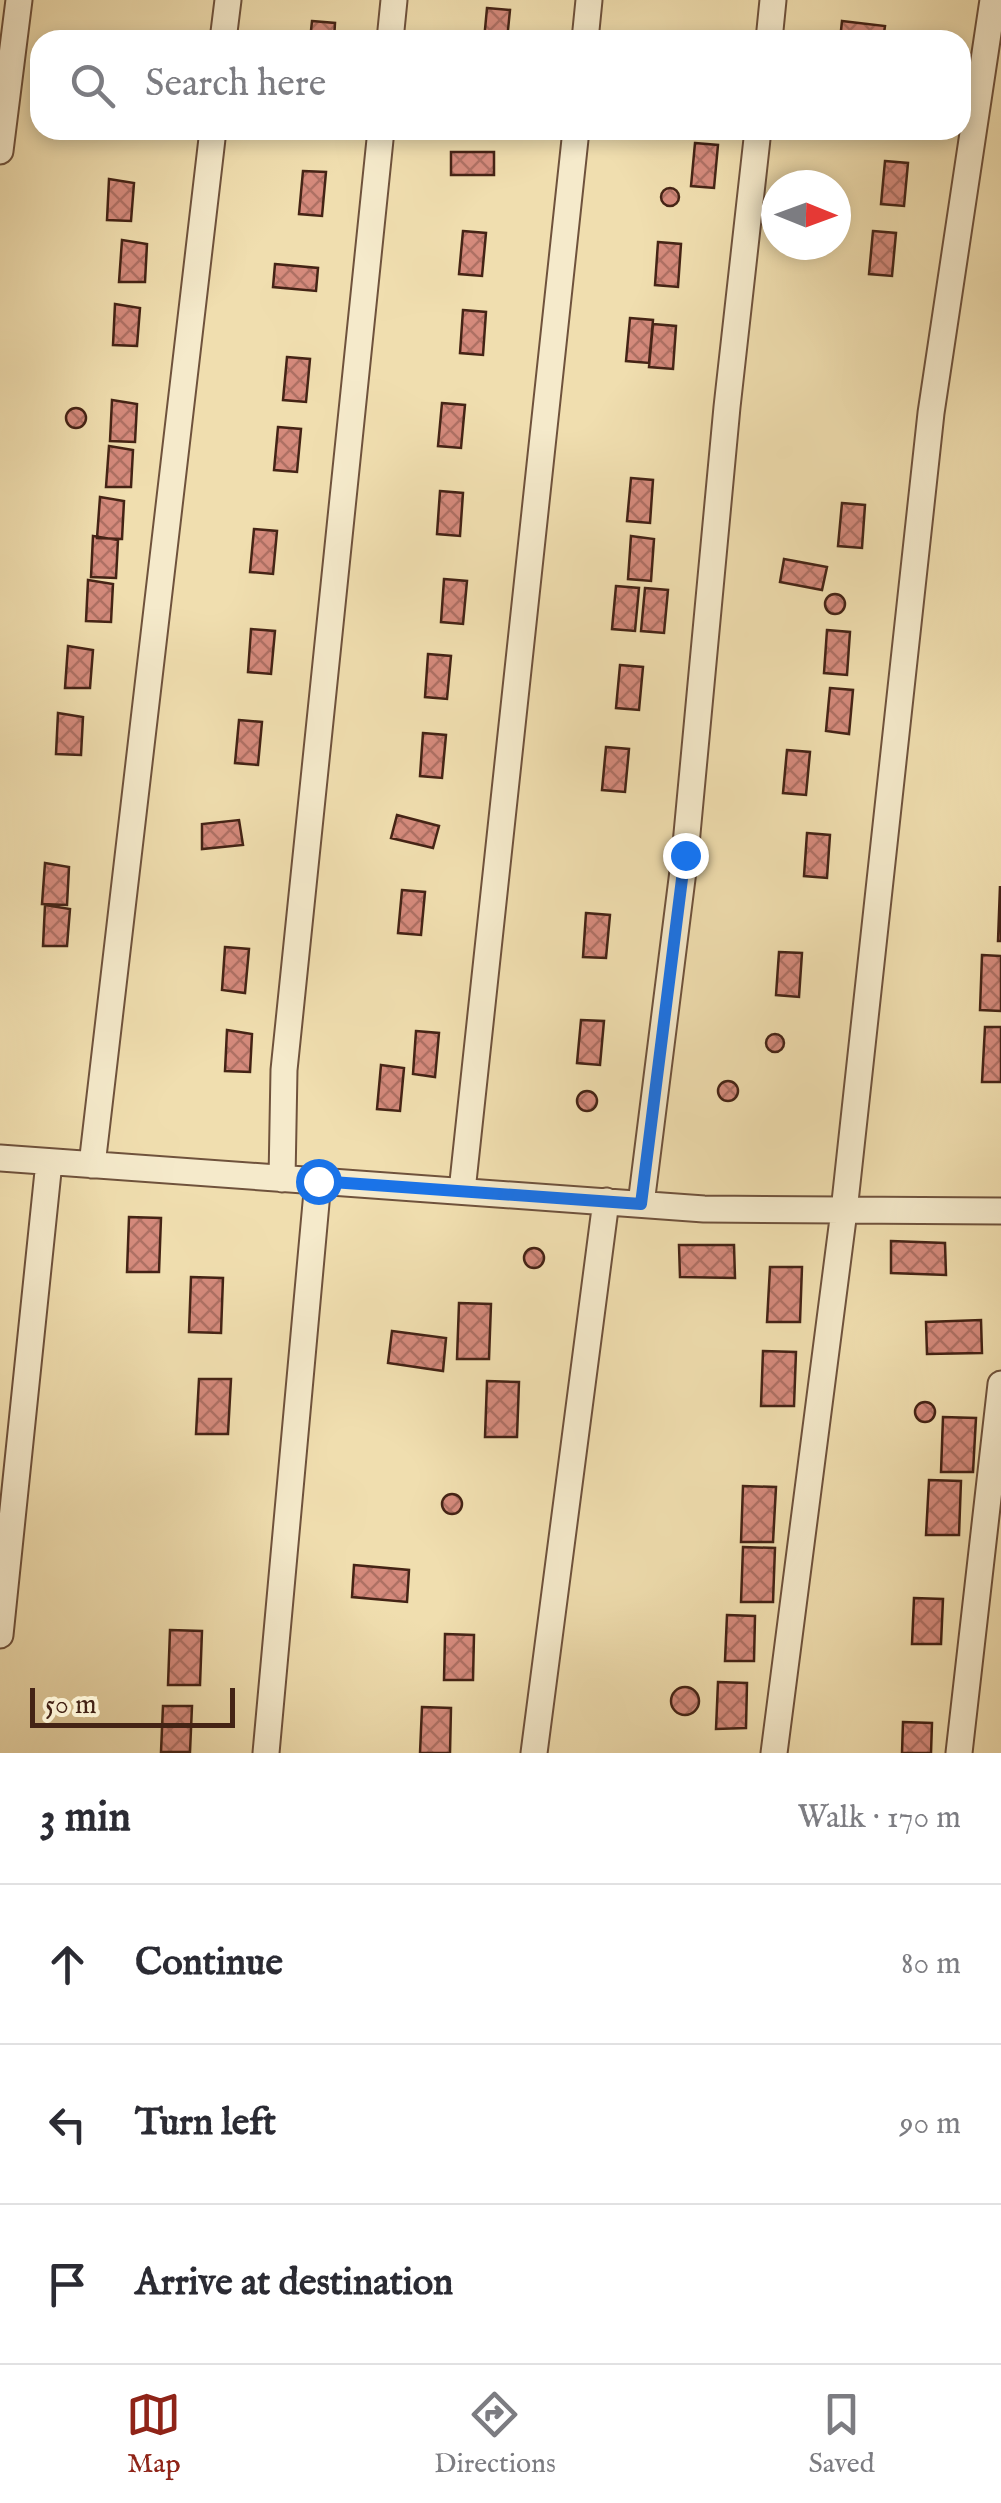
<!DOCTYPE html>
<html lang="en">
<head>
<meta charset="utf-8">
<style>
	body { margin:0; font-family:"IM FELL English",serif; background:#f2f2f3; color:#2b2b33 }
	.compass { position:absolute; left:761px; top:170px; width:90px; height:90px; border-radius:50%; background:#fff; box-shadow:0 5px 15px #0003; rotate:91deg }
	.scale { position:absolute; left:30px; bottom:25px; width:205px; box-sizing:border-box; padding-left:10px; border:5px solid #442315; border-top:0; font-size:28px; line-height:35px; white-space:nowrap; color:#442315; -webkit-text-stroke:8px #f5eacb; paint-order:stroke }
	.stop { position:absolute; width:30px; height:30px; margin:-22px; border:8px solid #1a73e8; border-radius:50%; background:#fff }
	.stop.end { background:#1a73e8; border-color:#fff; box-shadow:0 2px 10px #0008 }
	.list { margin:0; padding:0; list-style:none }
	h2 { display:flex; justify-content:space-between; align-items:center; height:130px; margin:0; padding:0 40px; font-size:42px }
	h2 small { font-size:32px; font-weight:400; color:#7c7c81 }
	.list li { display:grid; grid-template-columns:65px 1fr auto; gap:30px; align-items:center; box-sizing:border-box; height:160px; padding:0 40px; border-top:2px solid #e1e1e2 }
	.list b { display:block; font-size:38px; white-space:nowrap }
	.list em { font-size:32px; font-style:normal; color:#7c7c81 }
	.icon { flex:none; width:55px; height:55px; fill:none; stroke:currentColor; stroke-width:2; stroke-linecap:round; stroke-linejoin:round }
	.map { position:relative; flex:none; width:1001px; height:1753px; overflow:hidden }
	.search { position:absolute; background:#fff; box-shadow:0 5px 15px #0003; left:30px; right:30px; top:30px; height:110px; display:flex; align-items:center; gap:25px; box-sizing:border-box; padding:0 35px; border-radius:30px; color:#7c7c81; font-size:38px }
	.sheet { height:610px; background:#fff }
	nav { display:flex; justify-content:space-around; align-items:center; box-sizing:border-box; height:140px; border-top:2px solid #e1e1e2; background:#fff; font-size:28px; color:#7c7c81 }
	nav a { display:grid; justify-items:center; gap:5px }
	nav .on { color:#8f2418 }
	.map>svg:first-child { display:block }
	.building { fill:url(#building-cross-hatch); stroke:#442315; stroke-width:2.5 }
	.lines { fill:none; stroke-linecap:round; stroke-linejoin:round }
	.street-casing { stroke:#6f523c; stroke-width:29 }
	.street { stroke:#f5eacb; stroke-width:25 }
	.route { stroke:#1a73e8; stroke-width:12 }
</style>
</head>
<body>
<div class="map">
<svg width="1001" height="1753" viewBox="0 0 1001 1753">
	<defs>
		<pattern id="building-cross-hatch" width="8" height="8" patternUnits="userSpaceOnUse" patternTransform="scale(2.5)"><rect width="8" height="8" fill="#d58a7c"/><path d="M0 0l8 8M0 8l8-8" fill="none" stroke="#ae7064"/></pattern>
	</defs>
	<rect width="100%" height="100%" fill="#f0deaf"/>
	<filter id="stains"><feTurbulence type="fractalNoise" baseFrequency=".002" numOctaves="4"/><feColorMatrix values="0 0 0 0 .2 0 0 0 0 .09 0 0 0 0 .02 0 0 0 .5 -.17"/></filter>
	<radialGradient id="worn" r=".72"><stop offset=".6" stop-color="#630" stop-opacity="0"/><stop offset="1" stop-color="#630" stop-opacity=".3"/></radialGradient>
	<path class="building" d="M487 8 510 10 507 40H484Z
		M312 21 335 23 334 40H310Z
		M842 21 885 26 883 40H840Z
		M695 143 718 145 714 188 691 186Z
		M451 152H494V175H451Z
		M885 161 908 163 904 206 881 204Z
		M303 171 326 172 322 216 299 214Z
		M109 179 134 183 131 221 107 220Z
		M661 197a9 9 0 1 1 18 0a9 9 0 1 1-18 0Z
		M463 231 486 233 482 276 459 274Z
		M873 231 896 233 892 276 869 274Z
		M122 240 147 244 145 282H119Z
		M658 242 681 244 678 287 655 285Z
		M275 264 318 268 316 291 273 287Z
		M115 304 140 308 137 346 113 345Z
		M463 310 486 312 483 355 460 353Z
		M630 318 653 320 649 363 626 361Z
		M653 324 676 326 673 369 649 367Z
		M287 357 310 359 306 402 283 400Z
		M112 400 137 404 135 442 110 441Z
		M442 403 465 405 461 448 438 446Z
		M66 418a10 10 0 1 1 20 0a10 10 0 1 1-20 0Z
		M278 427 301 429 297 472 274 470Z
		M109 446 133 450 131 487H106Z
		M631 478 653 480 650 523 627 521Z
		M440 491 463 493 460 536 437 534Z
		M100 497 124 501 122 539 97 538Z
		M842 503 865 505 862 548 838 546Z
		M254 529 277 531 273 574 250 572Z
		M93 536 118 540 116 578 91 577Z
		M631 536 654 539 651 581 628 579Z
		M784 559 827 567 822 590 780 582Z
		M444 579 467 581 463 624 441 622Z
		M88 580 113 584 111 622 86 621Z
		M616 586 639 588 635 631 612 629Z
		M645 588 668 590 664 633 641 631Z
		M825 604a10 10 0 1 1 20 0a10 10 0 1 1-20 0Z
		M251 629 275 631 271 674 248 672Z
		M827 630 850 632 847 675 824 673Z
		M68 646 93 650 90 688H65Z
		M428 654 451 656 447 699 425 697Z
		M620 665 643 667 639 710 616 708Z
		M830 688 853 690 849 734 826 731Z
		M58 713 83 717 81 755 56 754Z
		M239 720 262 722 258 765 235 763Z
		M423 733 446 735 442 778 420 776Z
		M606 747 629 749 625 792 602 790Z
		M787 750 810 752 806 795 783 793Z
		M397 815 439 826 433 848 391 838Z
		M239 820 243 845 202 849V824Z
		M807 833 830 835 827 878 804 876Z
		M45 863 69 867 67 905 42 904Z
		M1000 886 1001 941H998Z
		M402 890 425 892 421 935 398 933Z
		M45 905 70 909 67 946H43Z
		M586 913 610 915 606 958 583 957Z
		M225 947 249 949 245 993 222 990Z
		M779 952 802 953 799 997 776 995Z
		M982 955 1001 956V1011L980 1010Z
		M581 1020 604 1021 600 1065 577 1063Z
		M985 1027H1001V1082H982Z
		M227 1030 252 1034 250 1072 225 1071Z
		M416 1031 439 1033 435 1077 413 1074Z
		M766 1043a9 9 0 1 1 18 0a9 9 0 1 1-18 0Z
		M381 1065 404 1068 400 1111 377 1109Z
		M718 1091a10 10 0 1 1 20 0a10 10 0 1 1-20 0Z
		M577 1101a10 10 0 1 1 20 0a10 10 0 1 1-20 0Z
		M129 1217 161 1218 159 1272H127Z
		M891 1241 945 1243 946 1275 891 1273Z
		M679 1245H734L735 1278 680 1277Z
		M524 1258a10 10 0 1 1 20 0a10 10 0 1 1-20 0Z
		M770 1267H802L800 1322H767Z
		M191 1277 223 1278 221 1333 189 1332Z
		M459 1303 491 1304 489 1359H457Z
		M981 1320 982 1353 927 1354 926 1322Z
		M392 1331 446 1338 443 1371 388 1363Z
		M763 1351 796 1352 794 1406H761Z
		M199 1379H231L228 1434H196Z
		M487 1381 519 1382 517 1437H485Z
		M915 1412a10 10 0 1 1 20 0a10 10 0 1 1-20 0Z
		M943 1417 976 1418 973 1472H941Z
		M929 1480 961 1481 959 1535H926Z
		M743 1486 776 1487 773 1542H741Z
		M442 1504a10 10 0 1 1 20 0a10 10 0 1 1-20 0Z
		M743 1547 775 1548 773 1602H741Z
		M354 1565 409 1570 407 1602 352 1597Z
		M914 1598 943 1599 941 1644H912Z
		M727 1615 755 1616 754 1661H725Z
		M170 1630 202 1631 200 1685H168Z
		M445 1634 474 1635 473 1680H444Z
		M718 1682 747 1683 746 1728 716 1729Z
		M671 1701a14 14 0 1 1 28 0a14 14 0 1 1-28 0Z
		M163 1706H192L190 1752H161Z
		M422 1707 451 1708 450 1753H420Z
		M903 1722 932 1723 931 1753H902Z"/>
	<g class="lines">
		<g class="street-casing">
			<path id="street" d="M223 40 228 0
				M390 40 394 0
				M585 40 589 0
				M769 40 773 0
				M0 151 19 0
				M0 1158 704 1209 1001 1211
				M92 1165 213 130
				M282 1179 284 1070 381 130
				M462 1191 576 130
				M641 1204 685 855 727 407 758 130
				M0 1635 49 1162
				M266 1753 318 1181
				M534 1753 606 1201
				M774 1753 844 1211 931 413 993 0
				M959 1753 1001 1384"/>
		</g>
		<use href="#street" class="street"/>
	</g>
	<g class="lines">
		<path class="route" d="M318 1181 641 1204 685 855"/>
	</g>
	<rect width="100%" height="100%" filter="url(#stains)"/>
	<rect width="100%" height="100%" fill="url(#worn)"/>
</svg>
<svg class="compass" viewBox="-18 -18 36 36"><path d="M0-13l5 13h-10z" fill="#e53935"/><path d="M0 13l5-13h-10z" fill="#7c7c81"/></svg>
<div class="scale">50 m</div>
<div class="stop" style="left:318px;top:1181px"></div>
<div class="stop end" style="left:685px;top:855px"></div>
<div class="search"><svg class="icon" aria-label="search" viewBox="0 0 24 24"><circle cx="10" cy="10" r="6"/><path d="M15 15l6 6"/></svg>Search here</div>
</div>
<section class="sheet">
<h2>3 min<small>Walk · 170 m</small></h2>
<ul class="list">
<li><svg class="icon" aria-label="ahead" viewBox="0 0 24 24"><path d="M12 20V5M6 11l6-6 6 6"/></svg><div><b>Continue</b></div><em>80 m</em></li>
<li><svg class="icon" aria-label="left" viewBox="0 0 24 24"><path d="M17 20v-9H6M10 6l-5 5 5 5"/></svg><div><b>Turn left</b></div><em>90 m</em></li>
<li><svg class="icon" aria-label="arrive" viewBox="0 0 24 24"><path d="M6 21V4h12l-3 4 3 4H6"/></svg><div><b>Arrive at destination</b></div></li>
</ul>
</section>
<nav>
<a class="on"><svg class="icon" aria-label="map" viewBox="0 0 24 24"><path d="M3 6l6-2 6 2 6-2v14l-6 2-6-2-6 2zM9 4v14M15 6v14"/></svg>Map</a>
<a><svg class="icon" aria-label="directions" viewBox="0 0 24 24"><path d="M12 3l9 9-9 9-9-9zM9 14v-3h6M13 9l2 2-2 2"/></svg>Directions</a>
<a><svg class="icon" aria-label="saved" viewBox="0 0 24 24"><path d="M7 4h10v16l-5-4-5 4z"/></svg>Saved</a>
</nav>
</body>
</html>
